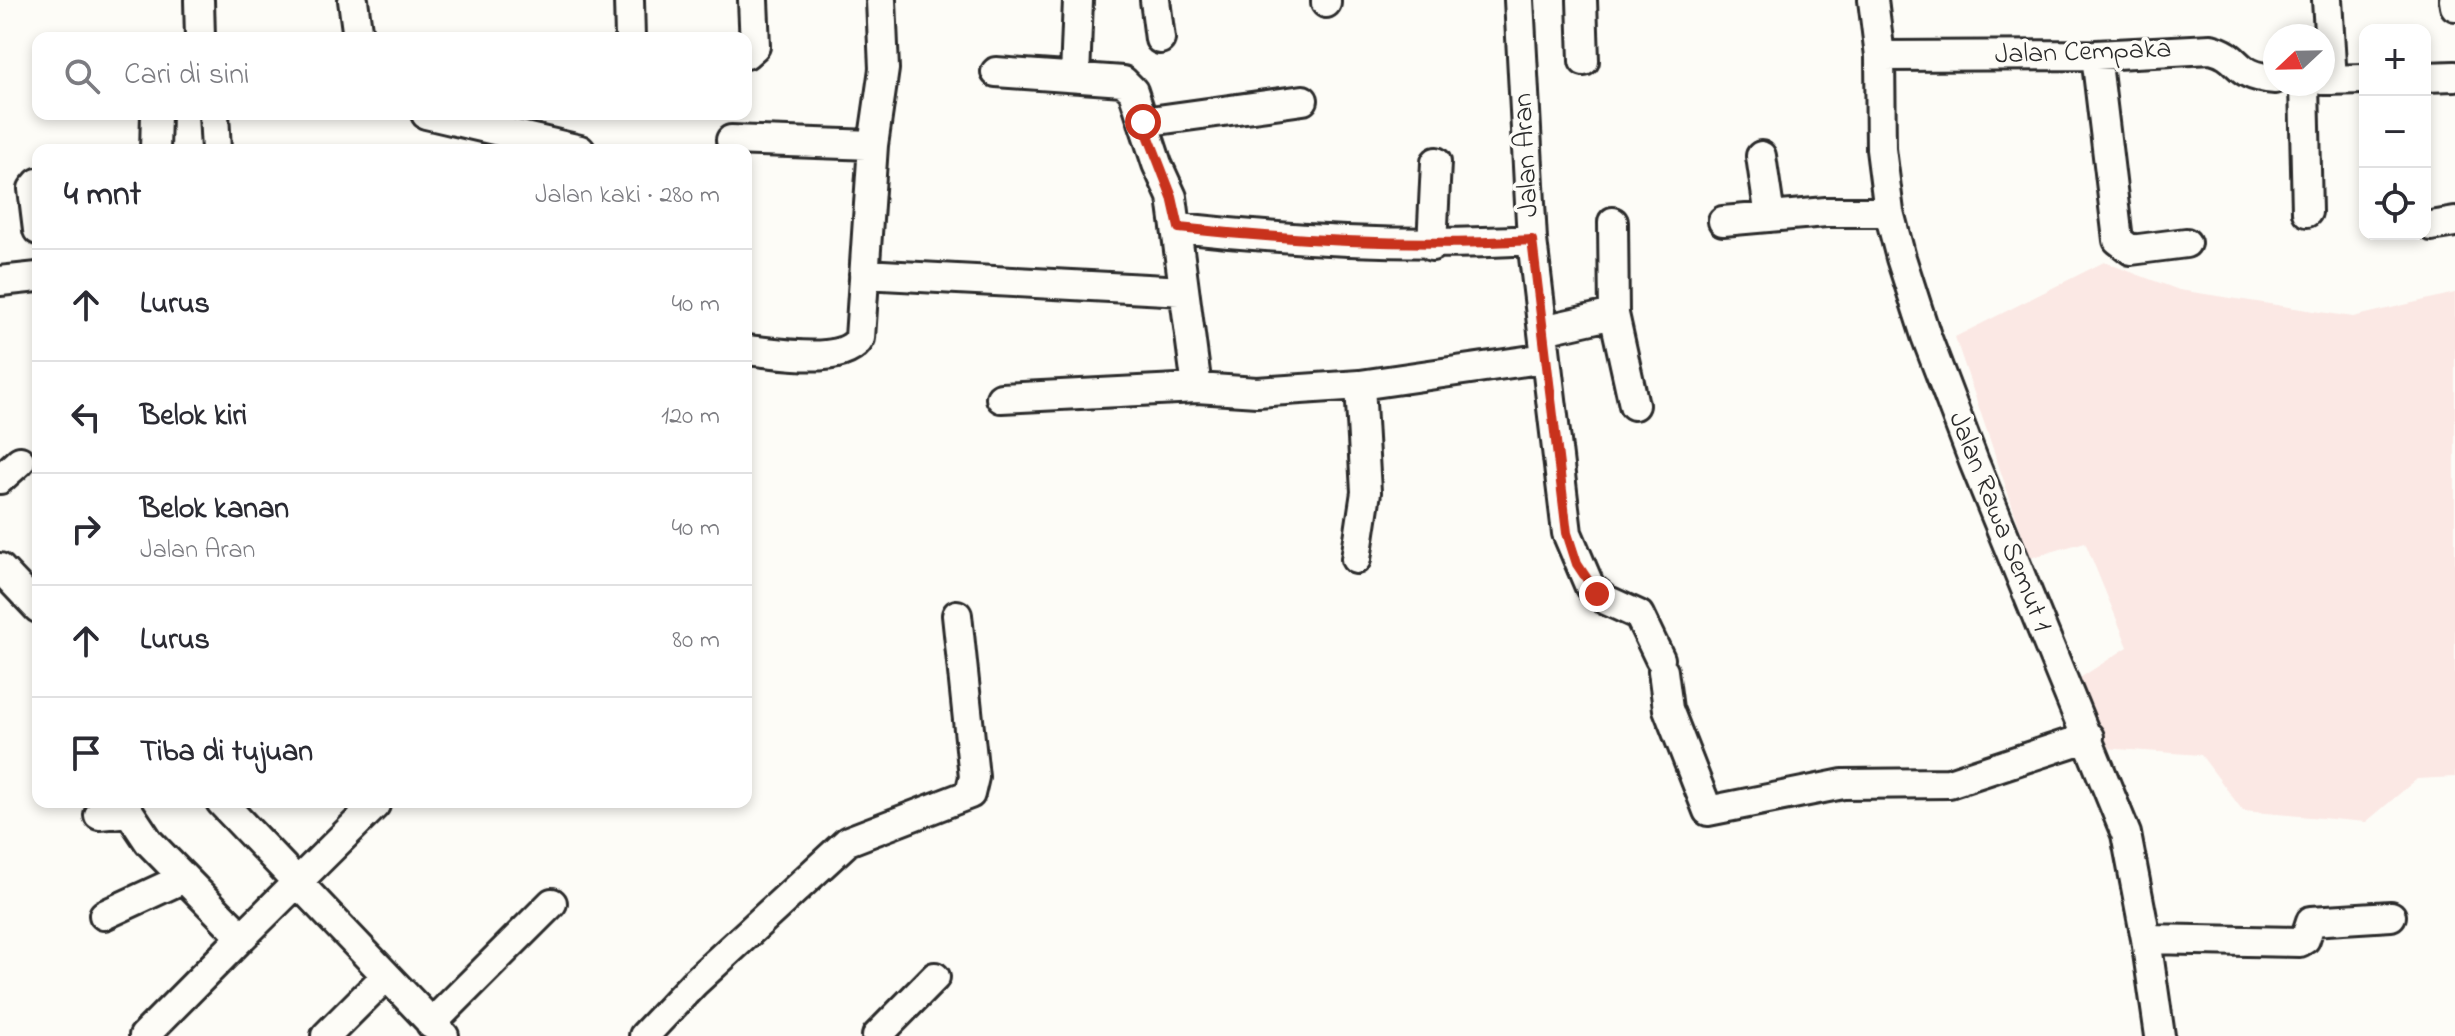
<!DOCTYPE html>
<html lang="id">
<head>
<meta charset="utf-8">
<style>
	body { margin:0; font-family:"Indie Flower",sans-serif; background:#f2f2f3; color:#2b2b33 }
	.controls { position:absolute; right:24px; top:24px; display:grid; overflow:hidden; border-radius:16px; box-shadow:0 4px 12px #0003 }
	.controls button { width:72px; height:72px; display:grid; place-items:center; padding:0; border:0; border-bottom:2px solid #e1e1e2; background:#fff; color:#2b2b33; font:40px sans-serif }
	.compass { position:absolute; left:2263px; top:24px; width:72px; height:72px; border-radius:50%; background:#fff; box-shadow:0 4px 12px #0003; rotate:248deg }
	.stop { position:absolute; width:24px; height:24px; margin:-18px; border:6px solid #c8321e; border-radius:50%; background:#fff }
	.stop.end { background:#c8321e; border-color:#fff; box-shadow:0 2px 8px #0008 }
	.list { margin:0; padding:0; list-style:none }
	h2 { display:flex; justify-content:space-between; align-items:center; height:104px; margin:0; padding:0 32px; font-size:34px }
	h2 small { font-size:26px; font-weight:400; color:#7c7c81 }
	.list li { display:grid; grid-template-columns:52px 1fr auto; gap:24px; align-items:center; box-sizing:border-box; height:112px; padding:0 32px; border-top:2px solid #e1e1e2 }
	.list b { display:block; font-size:30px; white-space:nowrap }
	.list p { margin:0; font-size:26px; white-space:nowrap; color:#7c7c81 }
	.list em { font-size:26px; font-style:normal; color:#7c7c81 }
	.icon { flex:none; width:44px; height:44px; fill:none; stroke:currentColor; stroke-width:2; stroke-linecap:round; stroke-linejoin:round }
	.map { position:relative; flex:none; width:2455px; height:1036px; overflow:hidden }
	.search { position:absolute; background:#fff; box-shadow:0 4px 12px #0003; left:32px; top:32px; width:720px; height:88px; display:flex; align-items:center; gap:20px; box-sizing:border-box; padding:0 28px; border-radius:16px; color:#7c7c81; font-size:30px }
	.panel { position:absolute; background:#fff; box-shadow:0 4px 12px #0003; left:32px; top:144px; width:720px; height:664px; border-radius:16px }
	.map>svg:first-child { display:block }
	.built { fill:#fbe8e4 }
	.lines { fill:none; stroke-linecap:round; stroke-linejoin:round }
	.minor-casing { stroke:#2b2b2b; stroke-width:34 }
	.minor { stroke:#fdfcf7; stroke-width:28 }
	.route { stroke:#c8321e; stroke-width:10 }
	.labels { text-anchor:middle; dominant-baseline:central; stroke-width:7; stroke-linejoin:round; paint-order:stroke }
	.street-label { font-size:28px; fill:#2b2b2b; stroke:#fdfcf7 }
</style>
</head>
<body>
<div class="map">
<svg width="2455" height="1036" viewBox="0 0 2455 1036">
	<rect width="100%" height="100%" fill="#fdfcf7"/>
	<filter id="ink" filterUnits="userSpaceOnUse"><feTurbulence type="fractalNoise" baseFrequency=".0125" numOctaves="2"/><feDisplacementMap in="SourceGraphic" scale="16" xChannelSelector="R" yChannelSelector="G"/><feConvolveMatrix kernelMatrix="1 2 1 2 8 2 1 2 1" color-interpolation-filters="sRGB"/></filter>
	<g filter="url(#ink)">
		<path class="built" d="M2104 262 2179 290 2353 317 2455 293V777L2417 779 2366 822 2243 811 2201 755 2103 748 2069 685 2128 647 2085 542 2030 558 1955 337Z"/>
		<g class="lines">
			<g class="minor-casing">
				<path id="minor" d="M199 0 200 38
					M353 0 358 38
					M629 0 630 38
					M1155 0 1160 39
					M1326 0V3
					M1519 0 1532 240 1567 533 1590 587 1606 600 1639 615 1660 659
					M1582 0 1584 61
					M1873 0 1880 56 1881 149 1889 212 1901 258 1926 336 1974 462 2126 834 2146 939 2160 1036
					M2327 0 2332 80
					M2454 0 2455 6
					M746 54 755 46 753 0
					M2096 55 2118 240 2131 250 2186 243
					M1880 56 2096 55 2211 49C2243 57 2232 76 2275 79
					M996 72 1123 81 1133 91 1157 164 1172 197 1197 388 1257 392 1360 385 1546 358
					M1075 77 1078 0
					M2425 77 2455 76
					M2323 80 2365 79
					M2304 84 2307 212
					M214 114 216 150
					M426 114 580 150
					M1143 122 1303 100
					M731 140 873 145
					M155 150 156 114
					M1761 156 1770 217
					M38 183 33 189 38 230
					M1723 221 1826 212H1889
					M1613 222 1614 314
					M2431 226 2455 222
					M1179 228C1297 241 1413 247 1532 240
					M1432 246 1436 162
					M864 274 1184 291
					M0 281 38 277
					M1543 330 1614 314 1634 405
					M746 350C775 352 844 367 860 338L873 145 884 69 881 0
					M1001 398 1197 388
					M0 479 20 461
					M1356 559 1366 492 1360 385
					M0 568 38 608
					M1663 671 1668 709 1708 811 1843 784 1949 783 2089 737
					M221 802 444 1036
					M99 815 129 812 149 842 242 937 375 805
					M104 915 184 878
					M2146 939 2300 942 2305 939 2311 921 2391 916
					M431 1024 552 903
					M144 1036 242 937
					M326 1036 385 977
					M644 1036 694 983 848 841 970 794 974 777 957 615
					M877 1036 935 977"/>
			</g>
			<use href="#minor" class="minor"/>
		</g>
	</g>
	<g class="lines" filter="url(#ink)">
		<path class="route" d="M1143 122 1172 197 1179 228C1297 241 1413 247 1532 240L1567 533 1577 564 1597 594"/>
	</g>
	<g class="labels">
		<g class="street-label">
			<text transform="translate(2083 53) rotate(-2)">Jalan Cempaka</text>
			<text transform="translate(1527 155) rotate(-93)">Jalan Aran</text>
			<text transform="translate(1999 522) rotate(68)">Jalan Rawa Semut 1</text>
		</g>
	</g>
</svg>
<div class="controls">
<button>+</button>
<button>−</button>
<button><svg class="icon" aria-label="locate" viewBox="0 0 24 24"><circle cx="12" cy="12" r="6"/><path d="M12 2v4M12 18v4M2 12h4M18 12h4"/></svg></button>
</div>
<svg class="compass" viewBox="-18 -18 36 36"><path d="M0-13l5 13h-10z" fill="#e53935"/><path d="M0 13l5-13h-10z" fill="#7c7c81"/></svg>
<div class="stop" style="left:1143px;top:122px"></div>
<div class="stop end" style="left:1597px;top:594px"></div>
<div class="search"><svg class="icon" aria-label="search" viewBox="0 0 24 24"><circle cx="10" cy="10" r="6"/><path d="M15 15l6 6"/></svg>Cari di sini</div>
<section class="panel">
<h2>4 mnt<small>Jalan kaki · 280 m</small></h2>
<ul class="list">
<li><svg class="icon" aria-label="ahead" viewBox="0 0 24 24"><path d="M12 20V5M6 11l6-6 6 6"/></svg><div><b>Lurus</b></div><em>40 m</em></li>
<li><svg class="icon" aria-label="left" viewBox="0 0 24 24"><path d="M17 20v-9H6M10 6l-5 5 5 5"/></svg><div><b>Belok kiri</b></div><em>120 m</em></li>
<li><svg class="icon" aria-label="right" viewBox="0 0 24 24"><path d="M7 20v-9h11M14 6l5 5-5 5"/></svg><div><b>Belok kanan</b><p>Jalan Aran</p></div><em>40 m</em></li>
<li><svg class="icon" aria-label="ahead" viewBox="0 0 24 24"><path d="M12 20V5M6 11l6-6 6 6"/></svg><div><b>Lurus</b></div><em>80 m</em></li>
<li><svg class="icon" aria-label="arrive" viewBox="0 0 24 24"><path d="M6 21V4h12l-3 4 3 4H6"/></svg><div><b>Tiba di tujuan</b></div></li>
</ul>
</section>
</div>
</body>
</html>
